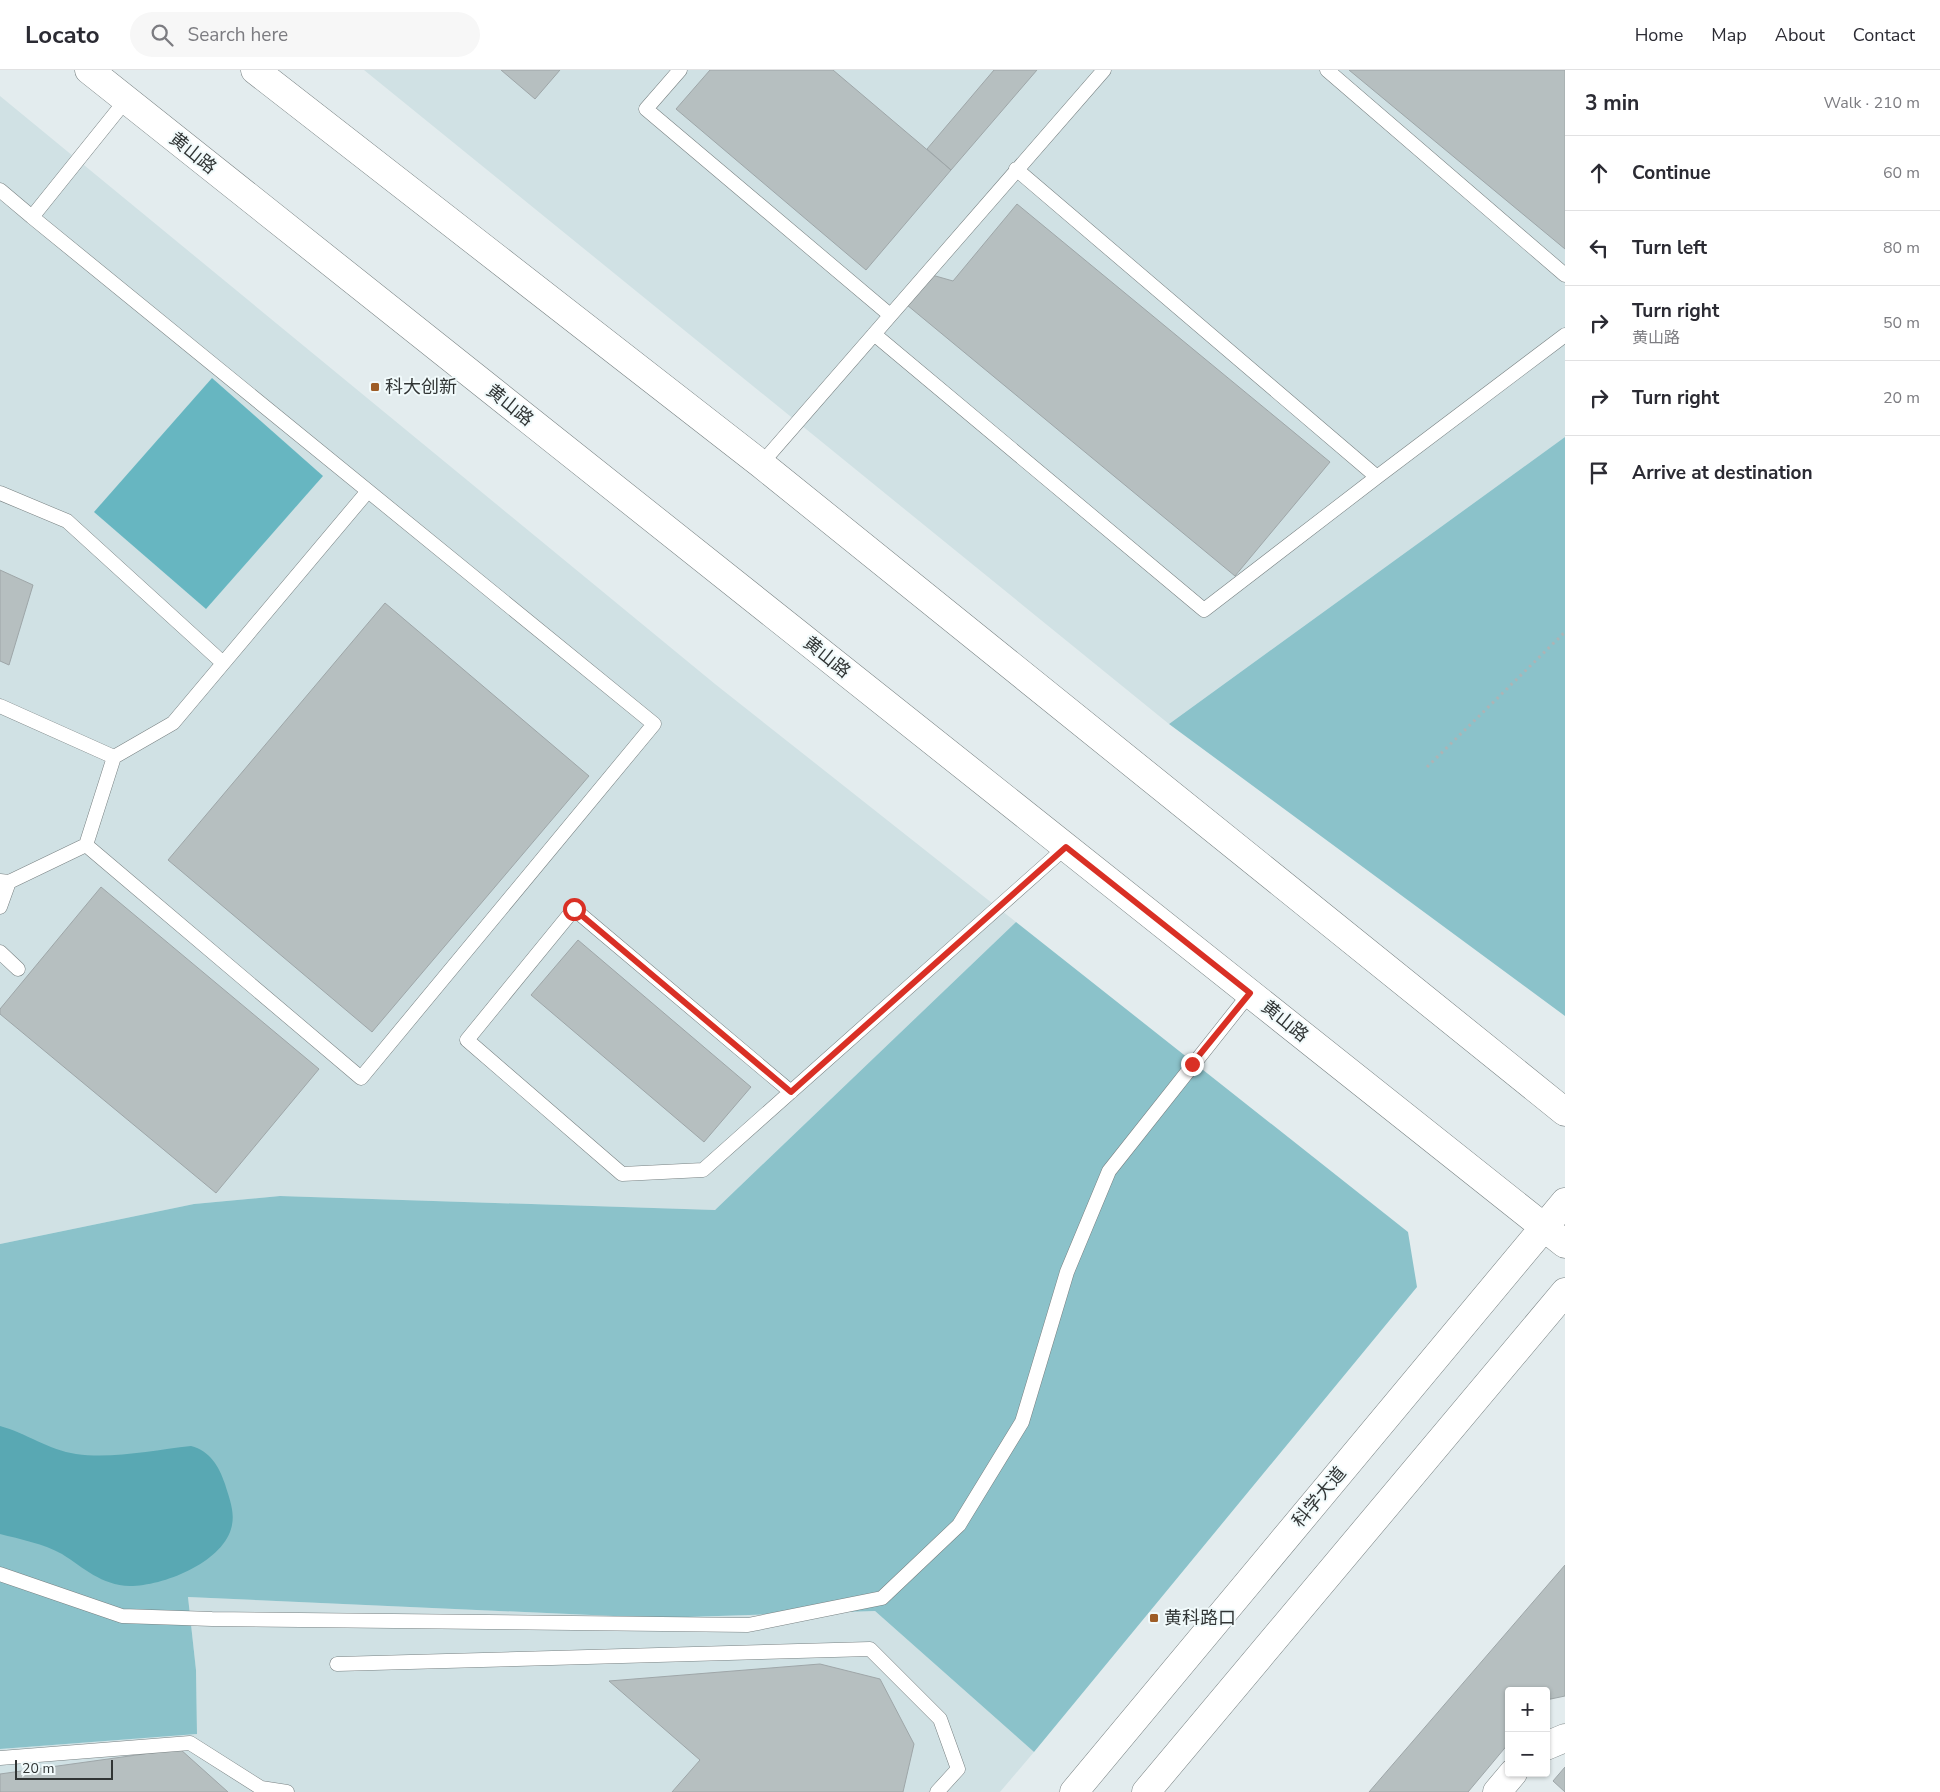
<!DOCTYPE html>
<html lang="en">
<head>
<meta charset="utf-8">
<style>
	body { margin:0; font-family:"Nunito Sans","Noto Sans SC",sans-serif; background:#f7f7f7; color:#2b2b33 }
	.controls { position:absolute; right:15px; bottom:15px; display:grid; overflow:hidden; border-radius:5px; box-shadow:0 1px 4px #0004 }
	.controls button { width:45px; height:45px; display:grid; place-items:center; padding:0; border:0; border-bottom:1px solid #e1e1e2; background:#fff; color:#2b2b33; font:25px sans-serif }
	.scale { position:absolute; left:15px; bottom:12px; width:98px; box-sizing:border-box; padding-left:5px; border:2px solid #313535; border-top:0; font-size:14px; line-height:18px; white-space:nowrap; color:#313535; -webkit-text-stroke:4px #f1fafb; paint-order:stroke }
	.stop { position:absolute; width:15px; height:15px; margin:-11px; border:4px solid #d93025; border-radius:50%; background:#fff }
	.stop.end { background:#d93025; border-color:#fff; box-shadow:0 1px 5px #0008 }
	.list { margin:0; padding:0; list-style:none }
	h2 { display:flex; justify-content:space-between; align-items:center; height:65px; margin:0; padding:0 20px; font-size:21px }
	h2 small { font-size:16px; font-weight:400; color:#7c7c81 }
	.list li { display:grid; grid-template-columns:32px 1fr auto; gap:15px; align-items:center; box-sizing:border-box; height:75px; padding:0 20px; border-top:1px solid #e1e1e2 }
	.list b { display:block; font-size:19px; white-space:nowrap }
	.list p { margin:0; font-size:16px; white-space:nowrap; color:#7c7c81 }
	.list em { font-size:16px; font-style:normal; color:#7c7c81 }
	.icon { flex:none; width:28px; height:28px; fill:none; stroke:currentColor; stroke-width:2; stroke-linecap:round; stroke-linejoin:round }
	.map { position:relative; flex:none; width:1565px; height:1722px; overflow:hidden }
	header { display:flex; align-items:center; gap:30px; box-sizing:border-box; height:70px; padding:0 25px; background:#fff; border-bottom:1px solid #e1e1e2 }
	header strong { font-size:24px }
	nav { display:flex; gap:28px; margin-inline-start:auto; font-size:18px }
	.search { width:350px; height:45px; background:#f7f7f7; display:flex; align-items:center; gap:12px; box-sizing:border-box; padding:0 18px; border-radius:28px; color:#7c7c81; font-size:19px }
	main { display:flex }
	aside { flex:1; background:#fff }
	.map>svg:first-child { display:block }
	.built { fill:#d0e1e4 }
	.green { fill:#8bc2ca }
	.forest { fill:#67b6c1 }
	.water { fill:#59a8b3 }
	.building { fill:#b6bfc0; stroke:#9ea6a8 }
	.lines { fill:none; stroke-linecap:round; stroke-linejoin:round }
	.lane-casing { stroke:#788182; stroke-width:15 }
	.street-casing { stroke:#788182; stroke-width:29 }
	.primary-casing { stroke:#788182; stroke-width:29 }
	.path { stroke:#adb4b6; stroke-width:3; stroke-dasharray:2.5 4; stroke-linecap:butt }
	.lane { stroke:#fff; stroke-width:14 }
	.street { stroke:#fff; stroke-width:28 }
	.primary { stroke:#fff; stroke-width:28 }
	.route { stroke:#d93025; stroke-width:6 }
	.poi-dot { fill:#9e5d27; stroke:#f1fafb; stroke-width:2 }
	.labels { text-anchor:middle; dominant-baseline:central; stroke-width:4; stroke-linejoin:round; paint-order:stroke }
	.street-label { font-size:18px; fill:#313535; stroke:#f1fafb }
	.poi-label { font-size:18px; fill:#313535; stroke:#f1fafb; text-anchor:start }
</style>
</head>
<body>
<header>
<strong>Locato</strong>
<div class="search"><svg class="icon" aria-label="search" viewBox="0 0 24 24"><circle cx="10" cy="10" r="6"/><path d="M15 15l6 6"/></svg>Search here</div>
<nav><a>Home</a><a>Map</a><a>About</a><a>Contact</a></nav>
</header>
<main>
<div class="map">
<svg width="1565" height="1722" viewBox="0 0 1565 1722">
	<rect width="100%" height="100%" fill="#e3ecee"/>
	<path class="built" d="M364 0H1565V367L1169 654Z
		M0 26 715 614 1016 852 715 1140 280 1126 194 1134 0 1174Z
		M188 1527 658 1548 875 1541 1034 1682 1000 1722H0V1679L197 1664 196 1600Z"/>
	<path class="green" d="M1565 367V946L1169 654Z
		M1016 852 1408 1162 1417 1217 1034 1682 875 1541 658 1548 188 1527 196 1600 197 1664 0 1679V1174L194 1134 280 1126 715 1140Z"/>
	<path class="forest" d="M212 308 323 406 206 539 94 442Z"/>
	<path class="water" d="M0 1356C26 1363 49 1380 76 1384 113 1389 154 1380 191 1376 210 1381 219 1396 225 1414 229 1428 236 1443 231 1459 221 1493 163 1516 130 1516 101 1515 84 1498 62 1484 44 1474 20 1469 0 1464Z"/>
	<path class="building" d="M501 0H560L535 29Z
		M710 0H833L951 100 866 200 676 39Z
		M994 0H1037L951 100 927 79Z
		M1349 0H1565V179Z
		M1017 134 1330 392 1235 506 907 235 932 205 953 211Z
		M0 500 33 515 9 595 0 591Z
		M385 533 589 706 372 962 168 790Z
		M101 817 319 999 216 1123 0 944V939Z
		M578 870 751 1017 704 1072 531 925Z
		M1565 1495V1626L1546 1630V1621H1509V1673L1468 1722H1369Z
		M820 1594 880 1609 914 1674 903 1722H672L700 1690 609 1611Z
		M180 1679 228 1722H0V1704Z
		M1565 1697V1722L1553 1711Z"/>
	<g class="lines">
		<g class="lane-casing">
			<path id="lane" d="M680 0 646 39 890 245
				M1327 0 1565 205
				M1016 99 1377 407 1565 265
				M0 120 32 147
				M874 264 1204 540 1377 407
				M761 394 1104 0
				M0 423 67 451 223 593
				M0 636 114 687
				M86 775 361 1008 654 654 32 147 126 30
				M0 811 9 812 86 775 114 687 173 653 368 421
				M0 837 9 812
				M0 882 18 899
				M791 1022 574 839 467 970 622 1104 703 1100 1066 777
				M0 1504 122 1546 212 1549 748 1555 882 1528 959 1455 1022 1352 1067 1202 1109 1101 1250 923
				M337 1594 870 1579 940 1649 958 1699 937 1722
				M0 1688 190 1673 261 1718 287 1722"/>
		</g>
		<g class="street-casing">
			<path id="street" d="M1546 1676 1565 1668
				M1497 1722 1513 1703"/>
		</g>
		<g class="primary-casing">
			<path id="primary" d="M89 0 1565 1174
				M255 0 761 394 1565 1042
				M1074 1722 1565 1132
				M1146 1722 1565 1222"/>
		</g>
		<path class="path" d="M1427 697 1565 562"/>
		<use href="#lane" class="lane"/>
		<use href="#street" class="street"/>
		<use href="#primary" class="primary"/>
	</g>
	<g class="lines">
		<path class="route" d="M574 839 791 1022 1066 777 1250 923 1192 994"/>
	</g>
	<g class="poi-dot">
		<rect x="370" y="312" width="10" height="10" rx="2.5"/>
		<rect x="1149" y="1543" width="10" height="10" rx="2.5"/>
	</g>
	<g class="labels">
		<g class="street-label">
			<text transform="translate(193 83) rotate(39)">黄山路</text>
			<text transform="translate(510 335) rotate(39)">黄山路</text>
			<text transform="translate(827 587) rotate(39)">黄山路</text>
			<text transform="translate(1285 951) rotate(39)">黄山路</text>
			<text transform="translate(1319 1427) rotate(-50)">科学大道</text>
		</g>
		<g class="poi-label">
			<text x="385" y="317">科大创新</text>
			<text x="1164" y="1548">黄科路口</text>
		</g>
	</g>
</svg>
<div class="controls">
<button>+</button>
<button>−</button>
</div>
<div class="scale">20 m</div>
<div class="stop" style="left:574px;top:839px"></div>
<div class="stop end" style="left:1192px;top:994px"></div>
</div>
<aside>
<h2>3 min<small>Walk · 210 m</small></h2>
<ul class="list">
<li><svg class="icon" aria-label="ahead" viewBox="0 0 24 24"><path d="M12 20V5M6 11l6-6 6 6"/></svg><div><b>Continue</b></div><em>60 m</em></li>
<li><svg class="icon" aria-label="left" viewBox="0 0 24 24"><path d="M17 20v-9H6M10 6l-5 5 5 5"/></svg><div><b>Turn left</b></div><em>80 m</em></li>
<li><svg class="icon" aria-label="right" viewBox="0 0 24 24"><path d="M7 20v-9h11M14 6l5 5-5 5"/></svg><div><b>Turn right</b><p>黄山路</p></div><em>50 m</em></li>
<li><svg class="icon" aria-label="right" viewBox="0 0 24 24"><path d="M7 20v-9h11M14 6l5 5-5 5"/></svg><div><b>Turn right</b></div><em>20 m</em></li>
<li><svg class="icon" aria-label="arrive" viewBox="0 0 24 24"><path d="M6 21V4h12l-3 4 3 4H6"/></svg><div><b>Arrive at destination</b></div></li>
</ul>
</aside>
</main>
</body>
</html>
